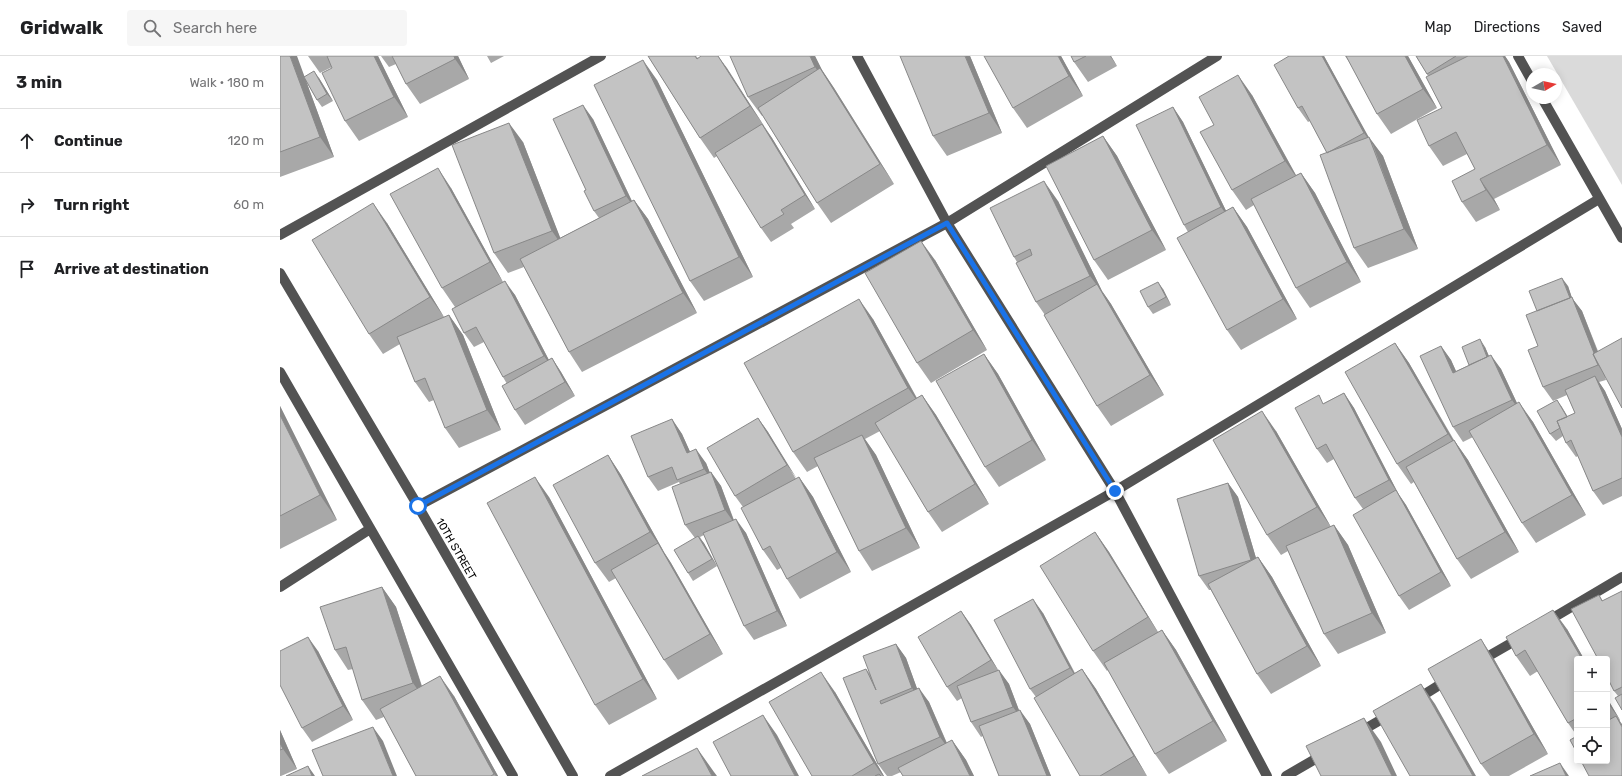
<!DOCTYPE html>
<html lang="en">
<head>
<meta charset="utf-8">
<style>
	body { margin:0; font-family:Rubik,sans-serif; background:#f6f6f6; color:#202124 }
	.controls { position:absolute; right:12px; bottom:12px; display:grid; overflow:hidden; border-radius:4px; box-shadow:0 2px 10px #0003 }
	.controls button { width:36px; height:36px; display:grid; place-items:center; padding:0; border:0; border-bottom:1px solid #e0e0e0; background:#fff; color:#202124; font:20px sans-serif }
	.compass { position:absolute; left:1246px; top:12px; width:36px; height:36px; border-radius:50%; background:#fff; box-shadow:0 2px 10px #0003; rotate:81deg }
	.stop { position:absolute; width:12px; height:12px; margin:-9px; border:3px solid #1a73e8; border-radius:50%; background:#fff }
	.stop.end { background:#1a73e8; border-color:#fff; box-shadow:0 1px 4px #0008 }
	.list { margin:0; padding:0; list-style:none }
	h2 { display:flex; justify-content:space-between; align-items:center; height:52px; margin:0; padding:0 16px; font-size:17px }
	h2 small { font-size:13px; font-weight:400; color:#757577 }
	.list li { display:grid; grid-template-columns:26px 1fr auto; gap:12px; align-items:center; box-sizing:border-box; height:64px; padding:0 16px; border-top:1px solid #e0e0e0 }
	.list b { display:block; font-size:15px; white-space:nowrap }
	.list em { font-size:13px; font-style:normal; color:#757577 }
	.icon { flex:none; width:22px; height:22px; fill:none; stroke:currentColor; stroke-width:2; stroke-linecap:round; stroke-linejoin:round }
	.map { position:relative; flex:none; width:1342px; height:720px; overflow:hidden }
	header { display:flex; align-items:center; gap:24px; box-sizing:border-box; height:56px; padding:0 20px; background:#fff; border-bottom:1px solid #e0e0e0 }
	header strong { font-size:19px }
	nav { display:flex; gap:22px; margin-inline-start:auto; font-size:14px }
	.search { width:280px; height:36px; background:#f6f6f6; display:flex; align-items:center; gap:10px; box-sizing:border-box; padding:0 14px; border-radius:4px; color:#757577; font-size:15px }
	main { display:flex }
	aside { flex:1; background:#fff }
	.map>svg:first-child { display:block }
	.green { fill:#dadada }
	.lines { fill:none; stroke-linecap:round; stroke-linejoin:round }
	.minor { stroke:#535353; stroke-width:10 }
	.wall { fill:#a8a8a8 }
	.shaded-wall { fill:#888 }
	.building { fill:#c3c3c3; stroke:#888 }
	.route { stroke:#1a73e8; stroke-width:5 }
	.labels { text-anchor:middle; dominant-baseline:central; stroke-width:3.5; stroke-linejoin:round; paint-order:stroke }
	.street-label { font-size:11px; fill:#000; stroke:#fff }
</style>
</head>
<body>
<header>
<strong>Gridwalk</strong>
<div class="search"><svg class="icon" aria-label="search" viewBox="0 0 24 24"><circle cx="10" cy="10" r="6"/><path d="M15 15l6 6"/></svg>Search here</div>
<nav><a>Map</a><a>Directions</a><a>Saved</a></nav>
</header>
<main>
<aside>
<h2>3 min<small>Walk · 180 m</small></h2>
<ul class="list">
<li><svg class="icon" aria-label="ahead" viewBox="0 0 24 24"><path d="M12 20V5M6 11l6-6 6 6"/></svg><div><b>Continue</b></div><em>120 m</em></li>
<li><svg class="icon" aria-label="right" viewBox="0 0 24 24"><path d="M7 20v-9h11M14 6l5 5-5 5"/></svg><div><b>Turn right</b></div><em>60 m</em></li>
<li><svg class="icon" aria-label="arrive" viewBox="0 0 24 24"><path d="M6 21V4h12l-3 4 3 4H6"/></svg><div><b>Arrive at destination</b></div></li>
</ul>
</aside>
<div class="map">
<svg width="1342" height="720" viewBox="0 0 1342 720">
	<rect width="100%" height="100%" fill="#fff"/>
	<path class="green" d="M1267 0H1342V129Z"/>
	<g class="lines">
		<path class="minor" d="M577 0 667 167 835 435 987 720
			M1238 0 1252 25
			M1262 42 1342 182
			M0 179 321 0
			M0 217 138 450 293 720
			M0 316 233 720
			M138 450 667 167 937 0
			M0 531 90 473
			M1266 566 1342 521
			M1200 605 1240 582
			M1137 643 1169 623
			M1078 677 1109 659
			M330 720 835 435 1319 143
			M1006 720 1044 698"/>
	</g>
	<path class="wall" d="M0 0 24 20 39 22 53 45 42 51 37 44 26 25 54 101 0 121Z
		M28 0H98L128 61 79 85 65 65 52 11 40 17Z
		M101 0H178L189 23 140 48 126 28 116 8 109 11Z
		M207 0H224L211 7Z
		M368 0H416L418 2 421 0H438L492 82 535 153 511 168 514 172 491 186 481 172 437 100 434 102 420 82Z
		M535 0 542 14 554 32 614 128 551 167 537 147 483 60H482L468 41Z
		M690 0 722 77 667 100 653 80Z
		M781 0 803 40 747 72 733 52Z
		M791 0H831L837 10 808 26 794 6Z
		M1009 0H1044L1088 81 1103 100 1138 193 1088 212 1074 192 1047 97 1030 65 1028 66 1018 52Z
		M1065 0H1128L1157 52 1111 78 1097 58 1070 7Z
		M1136 0H1225L1229 6 1281 109 1214 143 1220 154 1196 166 1182 146 1195 113 1187 98 1163 110 1149 90 1162 52 1148 20Z
		M377 24 473 221 424 245 410 225Z
		M972 39 1016 119 1021 117 1035 137 1081 226 1030 252 1016 232 974 149 966 154 952 134 934 69Z
		M893 51 903 66 946 155 953 151 967 171 1017 263 961 294 947 274 908 176 904 169Z
		M313 63 352 145 354 144 368 163 417 257 302 316 289 296 244 211 228 217 214 197 243 86 280 182 319 162 314 155Z
		M823 80 837 100 886 194 828 224 814 204Z
		M171 132 223 226 235 239 269 304 272 302 281 316 295 340 245 369 235 354 227 328 223 321 204 286 194 291 184 277 175 251 162 232Z
		M778 145 822 235 831 248 884 339 831 370 817 350 765 259 756 246 737 206 734 201Z
		M107 167 164 261 169 259 183 279 221 374 179 392 165 372 154 344 149 346 135 326 120 288 103 298 89 278Z
		M655 204 707 294 651 327 637 307Z
		M1288 230 1292 242 1302 255 1318 295 1326 324 1319 326 1325 335 1342 373V440L1323 449 1313 435 1298 400 1296 401 1286 387 1283 380 1276 385 1270 378 1277 344 1287 361 1295 357 1287 339 1273 345 1263 331 1258 290 1257 255Z
		M883 233 891 249 873 258 868 251Z
		M593 263 637 342 642 339 656 359 709 448 662 476 648 456 600 375 585 383 596 399 640 492 592 515 579 495 538 410 527 416 513 396Z
		M1115 287 1129 307 1174 384 1188 404 1239 496 1191 523 1177 503 1134 426 1131 428 1117 408Z
		M1161 290 1171 304 1176 315 1189 309 1205 291 1209 300 1221 313 1237 347 1253 366 1306 459 1256 487 1242 467 1193 381 1183 386 1173 371Z
		M704 298 718 318 766 404 719 431 705 411Z
		M1064 337 1074 352 1119 439 1126 449 1171 530 1129 554 1119 540 1083 453 1075 442 1054 403 1047 407 1037 393 1044 347Z
		M0 350 57 464 0 493Z
		M478 362 488 376 516 423 519 421 533 441 571 516 520 543 507 523 501 512 497 514 483 494 463 451 455 440Z
		M392 363 402 378 410 396 426 407 430 417 431 416 441 430 454 464 466 477 507 570 474 584 464 570 424 479 420 481 437 510 413 525 408 517 415 482 405 469 400 428 399 426 378 435 368 421Z
		M996 375 1051 471 1048 472 1054 469 1068 489 1106 577 1058 598 1044 578 1008 495 1001 499 987 479Z
		M328 399 341 419 384 496 391 507 443 598 398 624 384 604 336 522 329 526 315 507Z
		M948 427 958 441 976 502 978 501 992 521 1041 610 991 638 977 618 931 534H929L919 520Z
		M269 441 377 643 329 669 315 649Z
		M815 476 829 496 878 576 882 574 896 594 947 685 889 718 875 698 828 614 827 615 813 595Z
		M102 531 116 551 142 630 174 640 218 720H136L104 661 96 664 82 644 73 613 68 614 55 594Z
		M1342 535V654L1338 640 1334 635 1319 539 1323 545Z
		M681 555 691 569 718 614 729 628 739 654 750 668 771 720H719L703 680 701 681 691 666 682 642 677 645 667 631Z
		M763 557 795 617 802 613 816 633 867 720H800L756 641 750 633Z
		M1287 573 1304 603H1297V680L1288 667 1258 615 1250 620 1236 600 1226 581Z
		M616 588 626 602 637 633 649 646 667 687 672 684 686 704 694 720H623L621 716 612 720H607L598 708 586 613 590 618Z
		M38 595 73 664 32 686 22 672Z
		M1214 603 1268 698 1229 720H1210L1201 708Z
		M555 636 604 720H532Z
		M1327 642 1340 664 1327 705Z
		M0 674 17 713 1 720H0Z"/>
	<path class="shaded-wall" d="M10 0H17L54 101 40 81Z
		M94 0H98L128 61 114 41Z
		M174 0H178L189 23 175 3Z
		M438 0 447 12 484 70 470 50Z
		M530 0H535L542 14 554 32 614 128 535 11Z
		M685 0H690L722 77 709 57Z
		M778 0H781L803 40 789 20Z
		M830 0H831L837 10Z
		M1042 0H1044L1092 87 1089 81 1103 100 1138 193 1124 173 1093 89 1084 77Z
		M1125 0H1128L1157 52 1143 33Z
		M1223 0H1225L1229 6 1281 109 1267 89Z
		M363 4 377 24 473 221 459 201Z
		M34 15 39 22 53 45 47 38Z
		M958 19 972 39 1019 125 1005 105Z
		M303 49 313 63 356 154 346 140Z
		M893 51 903 66 951 165 941 151Z
		M229 67 243 86 285 194 272 175Z
		M482 68 492 82 535 153 525 139Z
		M823 80 837 100 886 194 872 174Z
		M158 112 171 132 223 226 210 206Z
		M1021 117 1035 137 1081 226 1067 206Z
		M1200 123 1214 143 1220 154 1206 134Z
		M764 125 778 145 822 235 831 248 884 339 870 319 822 236 810 220Z
		M354 144 368 163 417 257 403 237Z
		M93 147 107 167 164 261 150 241Z
		M953 151 967 171 1017 263 1003 243Z
		M641 185 655 204 707 294 693 274Z
		M1282 222 1288 230 1292 242 1302 255 1328 323 1318 309 1292 246Z
		M225 225 235 239 274 314 264 300Z
		M878 226 883 233 891 249 886 241Z
		M579 243 593 263 642 352 628 332Z
		M169 259 183 279 221 374 207 354Z
		M1200 283 1205 291 1215 315 1210 307Z
		M1115 287 1129 307 1179 394 1174 384 1188 404 1239 496 1225 476 1181 398 1168 378Z
		M1161 290 1171 304 1183 331 1173 317Z
		M704 298 718 318 766 404 752 384Z
		M1211 299 1221 313 1242 358 1232 344Z
		M272 302 281 316 295 340 285 326Z
		M1315 320 1325 335 1342 373V381Z
		M1064 337 1074 352 1119 439 1109 424Z
		M642 339 656 359 709 448 695 428Z
		M1277 344 1282 351 1295 373 1290 366Z
		M1239 346 1253 366 1306 459 1292 439Z
		M0 350 57 464 40 439 0 359Z
		M982 355 996 375 1051 471 1037 451Z
		M478 362 488 376 517 423 507 409Z
		M392 363 402 378 417 411 407 397Z
		M582 379 596 399 640 492 626 472Z
		M416 393 426 407 434 427 424 413Z
		M328 399 341 419 384 496 370 476Z
		M431 416 441 430 455 468 445 454Z
		M255 421 269 441 377 643 363 623Z
		M519 421 533 441 571 516 557 496Z
		M948 427 958 441 981 519 971 504Z
		M1116 434 1126 449 1171 530 1161 516Z
		M456 463 466 477 507 570 497 555Z
		M1054 469 1068 489 1106 577 1092 557Z
		M815 476 829 496 881 581 868 561Z
		M418 480 424 487 437 510 432 503Z
		M378 487 391 507 443 598 430 578Z
		M978 501 992 521 1041 610 1027 590Z
		M102 531 116 551 147 647 133 627Z
		M753 543 763 557 799 626 790 612Z
		M1273 554 1287 573 1304 603H1302Z
		M681 555 691 569 720 617 719 614 729 628 743 665 733 651 720 617 711 604Z
		M882 574 896 594 947 685 933 665Z
		M28 581 38 595 73 664 63 650Z
		M1201 583 1214 603 1268 698 1254 678Z
		M616 588 626 602 642 646 632 632Z
		M802 613 816 633 867 720 854 700Z
		M541 616 555 636 604 720H603L594 707Z
		M160 620 174 640 218 720H216L214 718Z
		M1141 628 1155 648 1196 720H1193Z
		M639 632 649 646 670 695 660 681Z
		M1327 642 1340 664 1327 646Z
		M740 654 750 668 771 720H767Z
		M483 659 497 679 519 720H515Z
		M1336 660 1342 668V671Z
		M1084 662 1101 686 1117 720H1112Z
		M93 671 103 685 117 720H113Z
		M0 674 17 713 3 693 0 687Z
		M672 684 686 704 694 720H690Z
		M417 692 434 716 437 720H432Z
		M1280 707 1289 720H1286Z
		M28 710 35 720H32Z"/>
	<path class="building" d="M0 0H10L40 81 0 96Z
		M47 0H94L114 41 65 65 42 17 52 12Z
		M112 0H174L175 3 126 28Z
		M368 0H415L417 3 421 0H438L470 50 420 82Z
		M450 0H530L535 11 468 41Z
		M620 0H685L709 57 653 80Z
		M704 0H778L789 20 733 52Z
		M791 0H806L794 6Z
		M1009 0H1042L1084 77 1047 97 1022 50 1018 52 994 9Z
		M1066 0H1125L1143 33 1097 58Z
		M1136 0H1176L1147 18Z
		M1188 0H1223L1267 89 1200 123 1206 134 1182 146 1172 125 1195 113 1176 76 1149 90 1137 64 1162 52 1146 21Z
		M363 4 459 201 410 225 314 29Z
		M540 12 600 108 537 147 478 52Z
		M34 15 47 38 37 44 24 21Z
		M958 19 1005 105 952 134 920 76 934 69 919 41Z
		M303 49 346 140 314 155 304 135 306 134 273 63Z
		M893 51 941 151 904 169 856 69Z
		M229 67 272 175 214 197 172 89Z
		M482 68 525 139 501 154 504 158 481 172 435 97Z
		M823 80 872 174 814 204 766 110Z
		M1089 81 1124 173 1074 192 1040 99Z
		M158 112 210 206 162 232 110 138Z
		M1021 117 1067 206 1016 232 971 143Z
		M764 125 810 220 756 246 736 207 752 199 750 193 734 201 710 152Z
		M354 144 403 237 289 296 240 203Z
		M93 147 150 241 89 278 32 184Z
		M953 151 1003 243 947 274 897 182Z
		M641 185 693 274 637 307 585 217Z
		M1282 222 1290 242 1257 255 1249 235Z
		M225 225 264 300 223 321 196 271 184 277 172 253Z
		M878 226 886 241 868 251 860 235Z
		M817 228 870 319 817 350 764 259Z
		M1292 241 1314 297 1313 298 1318 309 1263 331 1248 294 1258 290 1246 259Z
		M579 243 628 332 513 396 464 307Z
		M169 259 207 354 165 372 145 322 135 326 117 281Z
		M1342 282V352L1313 298Z
		M1200 283 1207 301 1189 309 1182 291Z
		M1115 287 1168 378 1117 408 1065 316Z
		M1161 290 1173 317 1211 299 1232 344 1173 371 1140 300Z
		M704 298 752 384 705 411 656 325Z
		M272 302 285 326 235 354 222 330Z
		M1315 320 1342 381V422L1313 435 1291 384 1286 387 1277 365 1295 357 1285 334Z
		M1064 337 1109 424 1075 442 1046 388 1037 393 1015 352 1039 339 1043 348Z
		M642 339 695 428 648 456 595 367Z
		M1277 344 1287 361 1277 365 1280 372 1270 378 1257 355Z
		M1239 346 1292 439 1242 467 1189 375Z
		M982 355 1037 451 987 479 933 384Z
		M0 359 40 439 0 460Z
		M478 362 507 409 455 440 427 392Z
		M392 363 407 397 416 393 424 413 397 424 392 411 368 421 351 380Z
		M582 379 626 472 579 495 534 402Z
		M1174 384 1225 476 1177 503 1126 411Z
		M328 399 370 476 315 507 273 429Z
		M431 416 445 454 405 469 392 431Z
		M255 421 363 623 315 649 207 447Z
		M519 421 557 496 507 523 490 490 483 494 461 452Z
		M948 427 971 504 919 520 897 443Z
		M1116 434 1161 516 1119 540 1073 459Z
		M456 463 497 555 464 570 423 477Z
		M1054 469 1092 557 1044 578 1006 490Z
		M815 476 868 561 813 595 760 510Z
		M418 480 432 503 408 517 394 494Z
		M378 487 430 578 384 604 331 514Z
		M978 501 1027 590 977 618 928 528Z
		M102 531 133 627 82 644 66 591 55 594 40 551Z
		M1342 535V631L1334 635 1327 621V603H1318L1291 553 1319 539 1322 545Z
		M753 543 790 612 750 633 714 564Z
		M1273 554 1302 603H1297V662L1288 667 1245 594 1236 600 1226 581Z
		M681 555 711 604 667 631 638 581Z
		M882 574 933 665 875 698 824 607Z
		M28 581 63 650 22 672 0 629V595Z
		M1201 583 1254 678 1201 708 1148 613Z
		M616 588 632 632 600 645 601 648 639 632 660 681 598 708 563 622 586 613 596 634 583 600Z
		M802 613 854 700 820 720H800L754 642Z
		M719 614 733 651 691 666 677 630Z
		M541 616 594 707 572 720H532L489 646Z
		M160 620 214 718 211 720H136L100 653Z
		M1141 628 1193 720H1130L1093 655Z
		M1342 638V654L1335 642Z
		M740 654 767 720H719L699 670Z
		M483 659 515 720H451L433 686Z
		M1336 660 1342 671V720H1309L1301 705H1327V665Z
		M1084 662 1112 720H1041L1026 690Z
		M93 671 113 720H43L32 694Z
		M1297 680V697L1290 684Z
		M672 684 690 720H623L618 712Z
		M0 687 3 693 0 694Z
		M417 692 432 720H362Z
		M1280 707 1286 720H1250Z
		M28 710 32 720H6Z
		M599 718 601 720H595Z"/>
	<g class="lines">
		<path class="route" d="M138 450 667 167 835 435"/>
	</g>
	<g class="labels">
		<g class="street-label">
			<text transform="translate(176 493) rotate(60)">10TH STREET</text>
		</g>
	</g>
</svg>
<div class="controls">
<button>+</button>
<button>−</button>
<button><svg class="icon" aria-label="locate" viewBox="0 0 24 24"><circle cx="12" cy="12" r="6"/><path d="M12 2v4M12 18v4M2 12h4M18 12h4"/></svg></button>
</div>
<svg class="compass" viewBox="-18 -18 36 36"><path d="M0-13l5 13h-10z" fill="#e53935"/><path d="M0 13l5-13h-10z" fill="#757577"/></svg>
<div class="stop" style="left:138px;top:450px"></div>
<div class="stop end" style="left:835px;top:435px"></div>
</div>
</main>
</body>
</html>
